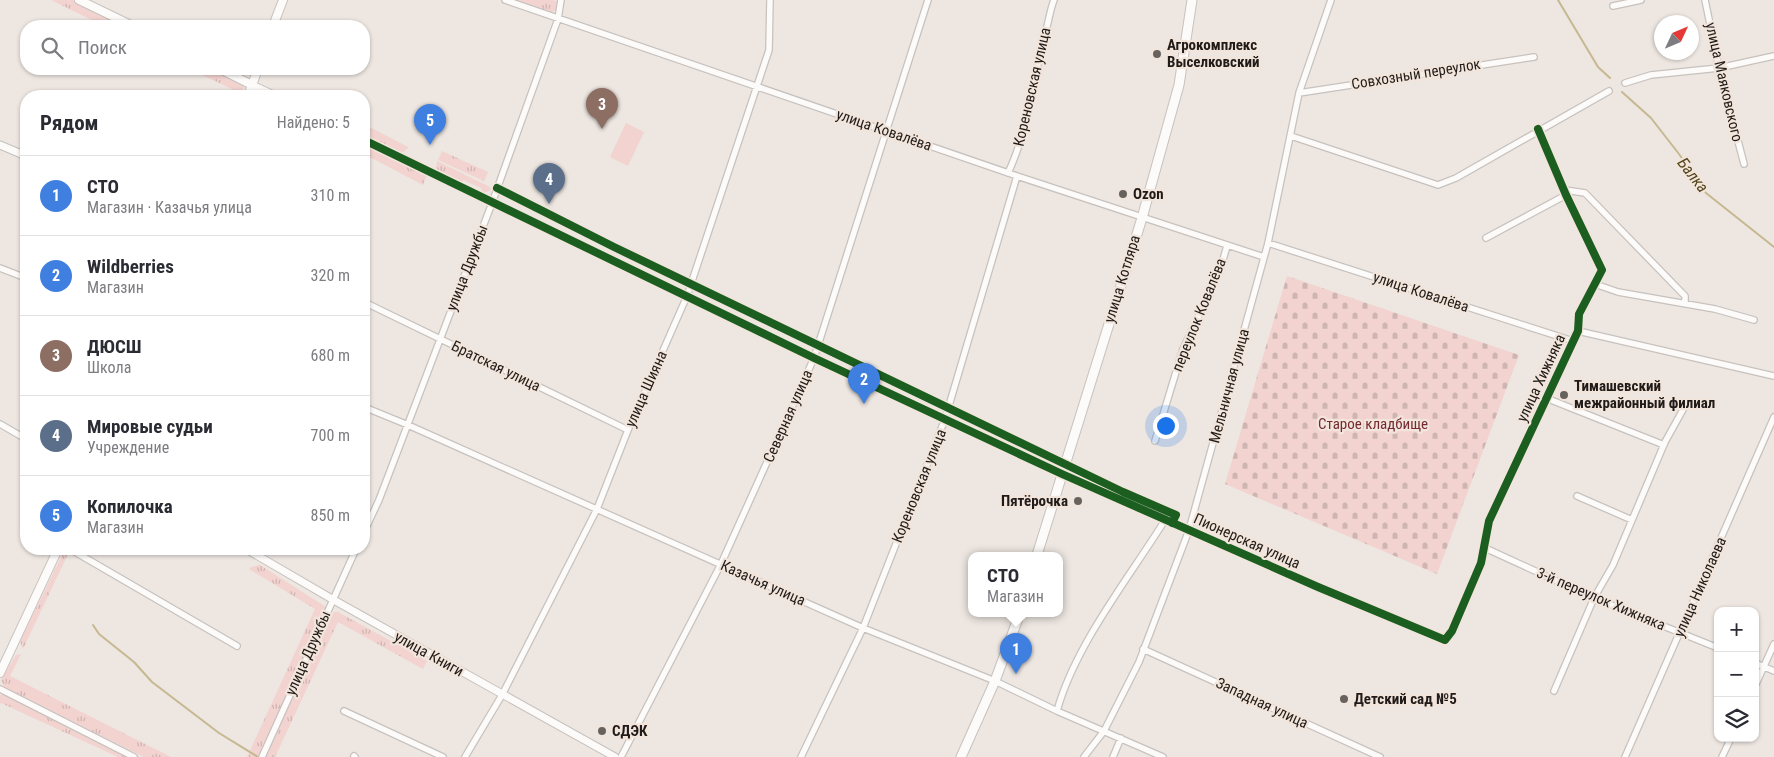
<!DOCTYPE html>
<html lang="ru">
<head>
<meta charset="utf-8">
<style>
	body { margin:0; font-family:"Roboto Condensed",sans-serif; background:#f7f7f7; color:#2b2b33 }
	.controls { position:absolute; right:15px; bottom:15px; display:grid; overflow:hidden; border-radius:10px; box-shadow:0 1px 4px #0004 }
	.controls button { width:45px; height:45px; display:grid; place-items:center; padding:0; border:0; border-bottom:1px solid #e1e1e2; background:#fff; color:#2b2b33; font:25px sans-serif }
	.compass { position:absolute; left:1654px; top:15px; width:45px; height:45px; border-radius:50%; background:#fff; box-shadow:0 1px 4px #0004; rotate:46deg }
	.you { position:absolute; left:1165px; top:425px; width:18px; height:18px; margin:-12px; border:4px solid #fff; border-radius:50%; background:#1a73e8; box-shadow:0 0 0 8px #1a73e833 }
	.badge { display:grid; place-items:center; width:32px; height:32px; border-radius:50%; background:#7c3aed; color:#fff; font-size:16px; font-weight:700 }
	.pin { position:absolute; translate:-50% -41px; filter:drop-shadow(0 1px 2px #0008) }
	.pin::after { content:''; position:absolute; top:26px; width:18px; height:15px; background:inherit; clip-path:polygon(0 0,100% 0,50% 100%) }
	.popup { position:absolute; left:968px; top:552px; width:95px; height:65px; box-sizing:border-box; display:grid; place-content:center; border-radius:10px; background:#fff; filter:drop-shadow(0 1px 4px #0005); font-size:16px; white-space:nowrap; color:#7c7c81 }
	.popup b { font-size:19px; color:#2b2b33 }
	.popup::after { content:''; position:absolute; left:50%; top:100%; margin-left:-10px; border:10px solid transparent; border-top-color:#fff }
	.list { margin:0; padding:0; list-style:none }
	h2 { display:flex; justify-content:space-between; align-items:center; height:65px; margin:0; padding:0 20px; font-size:21px }
	h2 small { font-size:16px; font-weight:400; color:#7c7c81 }
	.list li { display:grid; grid-template-columns:32px 1fr auto; gap:15px; align-items:center; box-sizing:border-box; height:80px; padding:0 20px; border-top:1px solid #e1e1e2 }
	.list b { display:block; font-size:19px; white-space:nowrap }
	.list p { margin:0; font-size:16px; white-space:nowrap; color:#7c7c81 }
	.list em { font-size:16px; font-style:normal; color:#7c7c81 }
	.icon { flex:none; width:28px; height:28px; fill:none; stroke:currentColor; stroke-width:2; stroke-linecap:round; stroke-linejoin:round }
	.map { position:relative; flex:none; width:1774px; height:757px; overflow:hidden }
	.search { position:absolute; background:#fff; box-shadow:0 1px 4px #0004; left:20px; top:20px; width:350px; height:55px; display:flex; align-items:center; gap:12px; box-sizing:border-box; padding:0 18px; border-radius:20px; color:#7c7c81; font-size:19px }
	.panel { position:absolute; background:#fff; box-shadow:0 1px 4px #0004; left:20px; top:90px; width:350px; height:465px; border-radius:20px }
	.map>svg:first-child { display:block }
	.grass { fill:url(#grass-tufts) }
	.cemetery { fill:url(#cemetery-stones) }
	.garden { fill:#f2d3d0 }
	.lines { fill:none; stroke-linecap:round; stroke-linejoin:round }
	.stream { stroke:#c6b890; stroke-width:2 }
	.minor-casing { stroke:#c7c2be; stroke-width:8 }
	.tertiary-casing { stroke:#c7c2be; stroke-width:9 }
	.secondary-casing { stroke:#c7c2be; stroke-width:10 }
	.primary-casing { stroke:#c7c2be; stroke-width:11 }
	.minor { stroke:#fcfbfa; stroke-width:5.5 }
	.tertiary { stroke:#fcfbfa; stroke-width:7 }
	.secondary { stroke:#fcfbfa; stroke-width:8 }
	.primary { stroke:#fcfbfa; stroke-width:9 }
	.cycleway-casing { stroke:#f2e5dc; stroke-width:11 }
	.cycleway { stroke:#1b5e20; stroke-width:8 }
	.poi-dot { fill:#68625e; stroke:#f2e5dc; stroke-width:2 }
	.labels { text-anchor:middle; dominant-baseline:central; stroke-width:4.5; stroke-linejoin:round; paint-order:stroke }
	.poi-label { font-size:15px; font-weight:bold; fill:#201b18; stroke:#f2e5dc; text-anchor:start }
	.street-label { font-size:15px; fill:#201b18; stroke:#f2e5dc }
	.park-label { font-size:15px; fill:#762a30; stroke:#f2e5dc }
	.water-label { font-size:16px; font-style:italic; fill:#524519; stroke:#f2e5dc }
</style>
</head>
<body>
<div class="map">
<svg width="1774" height="757" viewBox="0 0 1774 757">
	<defs>
		<pattern id="grass-tufts" width="24" height="20" patternUnits="userSpaceOnUse" patternTransform="scale(1.25)"><rect width="24" height="20" fill="#f2d3d0"/><path d="M3 7l-1-3M5 7V3M7 7l1-3M15 17l-1-3M17 17v-4M19 17l1-3" fill="none" stroke="#cfb5b2"/></pattern>
		<pattern id="cemetery-stones" width="16" height="16" patternUnits="userSpaceOnUse" patternTransform="scale(1.25)"><rect width="16" height="16" fill="#f2d3d0"/><path d="M2 7V4a2 2 0 0 1 4 0v3zM10 15v-3a2 2 0 0 1 4 0v3z" fill="#cfb5b2"/></pattern>
	</defs>
	<rect width="100%" height="100%" fill="#ede6e1"/>
	<path class="grass" d="M51 0H73L127 26H104Z
		M514 0H553L558 2 556 10 550 13Z
		M189 69H212L242 83 244 87 240 96H233L234 91 232 89Z
		M364 124 408 147V148L401 154 364 135Z
		M364 143 427 174 423 185 364 154Z
		M442 151 488 172 484 181 438 160Z
		M437 161 490 187 491 190 482 194 481 188 463 180 462 182 441 173 436 168Z
		M65 549 76 556 68 554 23 649 20 641Z
		M260 565 326 607 260 757H247L315 609 249 569 251 567Z
		M334 612H338L427 661 423 669 338 622 275 757H265L315 647Z
		M21 654 10 676 171 757H144L5 689 1 680 16 655Z
		M0 695H4L75 727 133 757H118L1 703 0 704Z"/>
	<path class="cemetery" d="M1287 276 1519 355 1437 574 1225 484Z"/>
	<path class="garden" d="M626 123 644 132 628 166 610 157Z"/>
	<g class="lines">
		<path class="stream" d="M1558 0 1598 67 1610 78
			M1622 92 1651 118 1679 154 1706 193 1774 247
			M93 625 99 634 134 662 152 682 219 733 258 757"/>
		<g class="minor-casing">
			<path id="minor" d="M505 0 1017 176 1264 257
				M1705 0 1719 68 1744 164
				M1613 6 1641 0
				M1625 83 1651 75 1719 68 1774 56
				M1299 93 1534 57
				M1291 136 1438 185 1456 178 1609 91
				M1008 173C1029 129 1033 77 1046 30 1049 20 1050 10 1054 0
				M1565 190 1585 193 1685 296V304
				M1486 238 1566 195
				M1268 243 1573 341
				M0 268 26 278
				M1595 284 1618 292 1715 309 1754 320
				M364 302 628 430
				M1578 331 1774 376
				M1546 398 1664 445
				M364 407 408 425 863 628 995 681 1057 711 1163 757
				M0 424 26 439
				M1155 441 1183 349 1219 273 1227 246
				M1577 496 1632 520
				M364 532 379 500 492 203 558 19 561 0
				M1485 548 1594 598 1718 648
				M70 549 237 646
				M1445 640 1452 631 1481 563 1489 521 1578 331 1579 314 1602 270 1566 195 1538 129
				M1143 649 1380 757
				M1755 663 1774 671
				M1755 686 1774 644
				M0 689 134 757
				M1554 691 1594 598 1613 565 1665 442 1685 406
				M344 711 443 757
				M1057 711C1075 645 1129 578 1165 520
				M354 756 355 757
				M262 757 356 549
				M465 757 502 695 597 509 628 430 687 296 769 50 770 0
				M621 757 721 564 814 358 928 0
				M801 757 863 628 945 419 1017 176
				M1084 757 1104 731 1139 662 1189 530 1268 243 1299 93 1331 0
				M1113 757 1121 738
				M1625 757 1774 417
				M1722 757 1731 738"/>
		</g>
		<g class="tertiary-casing">
			<path id="tertiary" d="M252 85 276 96
				M364 140 814 358 1062 474 1318 587 1445 640
				M0 145 26 156
				M246 549 332 599 615 757"/>
		</g>
		<g class="secondary-casing">
			<path id="secondary" d="M79 0 133 26
				M273 26 283 0
				M220 69 252 85
				M248 96 258 69
				M0 673 58 549"/>
		</g>
		<g class="primary-casing">
			<path id="primary" d="M1037 555 1142 218 1179 85 1192 0
				M961 757 995 681 1020 613"/>
		</g>
		<use href="#minor" class="minor"/>
		<use href="#tertiary" class="tertiary"/>
		<use href="#secondary" class="secondary"/>
		<use href="#primary" class="primary"/>
		<g class="cycleway-casing">
			<path id="cycleway" d="M364 140 814 358 1062 474 1318 587 1445 640 1452 631 1481 563 1489 521 1578 331 1579 314 1602 270 1566 195 1538 129
				M497 188 614 247 1123 492 1176 515 1172 523"/>
		</g>
		<use href="#cycleway" class="cycleway"/>
	</g>
	<g class="poi-dot">
		<circle cx="1157" cy="54" r="5"/>
		<circle cx="1123" cy="194" r="5"/>
		<circle cx="1564" cy="395" r="5"/>
		<circle cx="1078" cy="501" r="5"/>
		<circle cx="1344" cy="699" r="5"/>
		<circle cx="602" cy="731" r="5"/>
	</g>
	<g class="labels">
		<g class="poi-label">
			<text x="1167" y="45">Агрокомплекс<tspan x="1167" dy="17">Выселковский</tspan></text>
			<text x="1133" y="194">Ozon</text>
			<text x="1574" y="386">Тимашевский<tspan x="1574" dy="17">межрайонный филиал</tspan></text>
			<text x="1068" y="501" text-anchor="end">Пятёрочка</text>
			<text x="1354" y="699">Детский сад №5</text>
			<text x="612" y="731">СДЭК</text>
		</g>
		<g class="street-label">
			<text transform="translate(1416 74) rotate(-9)">Совхозный переулок</text>
			<text transform="translate(1724 82) rotate(77)">улица Маяковского</text>
			<text transform="translate(1032 87) rotate(-77)">Кореновская улица</text>
			<text transform="translate(884 130) rotate(19)">улица Ковалёва</text>
			<text transform="translate(467 268) rotate(-69)">улица Дружбы</text>
			<text transform="translate(1122 279) rotate(-73)">улица Котляра</text>
			<text transform="translate(1421 292) rotate(18)">улица Ковалёва</text>
			<text transform="translate(1199 315) rotate(-68)">переулок Ковалёва</text>
			<text transform="translate(496 366) rotate(26)">Братская улица</text>
			<text transform="translate(1541 378) rotate(-65)">улица Хижняка</text>
			<text transform="translate(1229 386) rotate(-75)">Мельничная улица</text>
			<text transform="translate(646 389) rotate(-66)">улица Шияна</text>
			<text transform="translate(788 416) rotate(-66)">Северная улица</text>
			<text transform="translate(919 486) rotate(-68)">Кореновская улица</text>
			<text transform="translate(1247 541) rotate(24)">Пионерская улица</text>
			<text transform="translate(763 583) rotate(24)">Казачья улица</text>
			<text transform="translate(1700 587) rotate(-66)">улица Николаева</text>
			<text transform="translate(1601 599) rotate(23)">3-й переулок Хижняка</text>
			<text transform="translate(308 653) rotate(-66)">улица Дружбы</text>
			<text transform="translate(429 654) rotate(29)">улица Книги</text>
			<text transform="translate(1262 703) rotate(25)">Западная улица</text>
		</g>
		<g class="park-label">
			<text x="1373" y="424">Старое кладбище</text>
		</g>
		<g class="water-label">
			<text transform="translate(1693 175) rotate(52)">Балка</text>
		</g>
	</g>
</svg>
<div class="controls">
<button>+</button>
<button>−</button>
<button><svg class="icon" aria-label="layers" viewBox="0 0 24 24"><path d="M12 4l9 5-9 5-9-5zM3 14l9 5 9-5"/></svg></button>
</div>
<svg class="compass" viewBox="-18 -18 36 36"><path d="M0-13l5 13h-10z" fill="#e53935"/><path d="M0 13l5-13h-10z" fill="#7c7c81"/></svg>
<div class="you"></div>
<div class="pin badge" style="left:1016px;top:674px;background:#3f7fe0">1</div>
<div class="popup"><b>СТО</b>Магазин</div>
<div class="pin badge" style="left:864px;top:404px;background:#3f7fe0">2</div>
<div class="pin badge" style="left:602px;top:129px;background:#8d6e63">3</div>
<div class="pin badge" style="left:549px;top:204px;background:#5c6f8a">4</div>
<div class="pin badge" style="left:430px;top:145px;background:#3f7fe0">5</div>
<div class="search"><svg class="icon" aria-label="search" viewBox="0 0 24 24"><circle cx="10" cy="10" r="6"/><path d="M15 15l6 6"/></svg>Поиск</div>
<section class="panel">
<h2>Рядом<small>Найдено: 5</small></h2>
<ul class="list">
<li><span class="badge" style="background:#3f7fe0">1</span><div><b>СТО</b><p>Магазин · Казачья улица</p></div><em>310 m</em></li>
<li><span class="badge" style="background:#3f7fe0">2</span><div><b>Wildberries</b><p>Магазин</p></div><em>320 m</em></li>
<li><span class="badge" style="background:#8d6e63">3</span><div><b>ДЮСШ</b><p>Школа</p></div><em>680 m</em></li>
<li><span class="badge" style="background:#5c6f8a">4</span><div><b>Мировые судьи</b><p>Учреждение</p></div><em>700 m</em></li>
<li><span class="badge" style="background:#3f7fe0">5</span><div><b>Копилочка</b><p>Магазин</p></div><em>850 m</em></li>
</ul>
</section>
</div>
</body>
</html>
